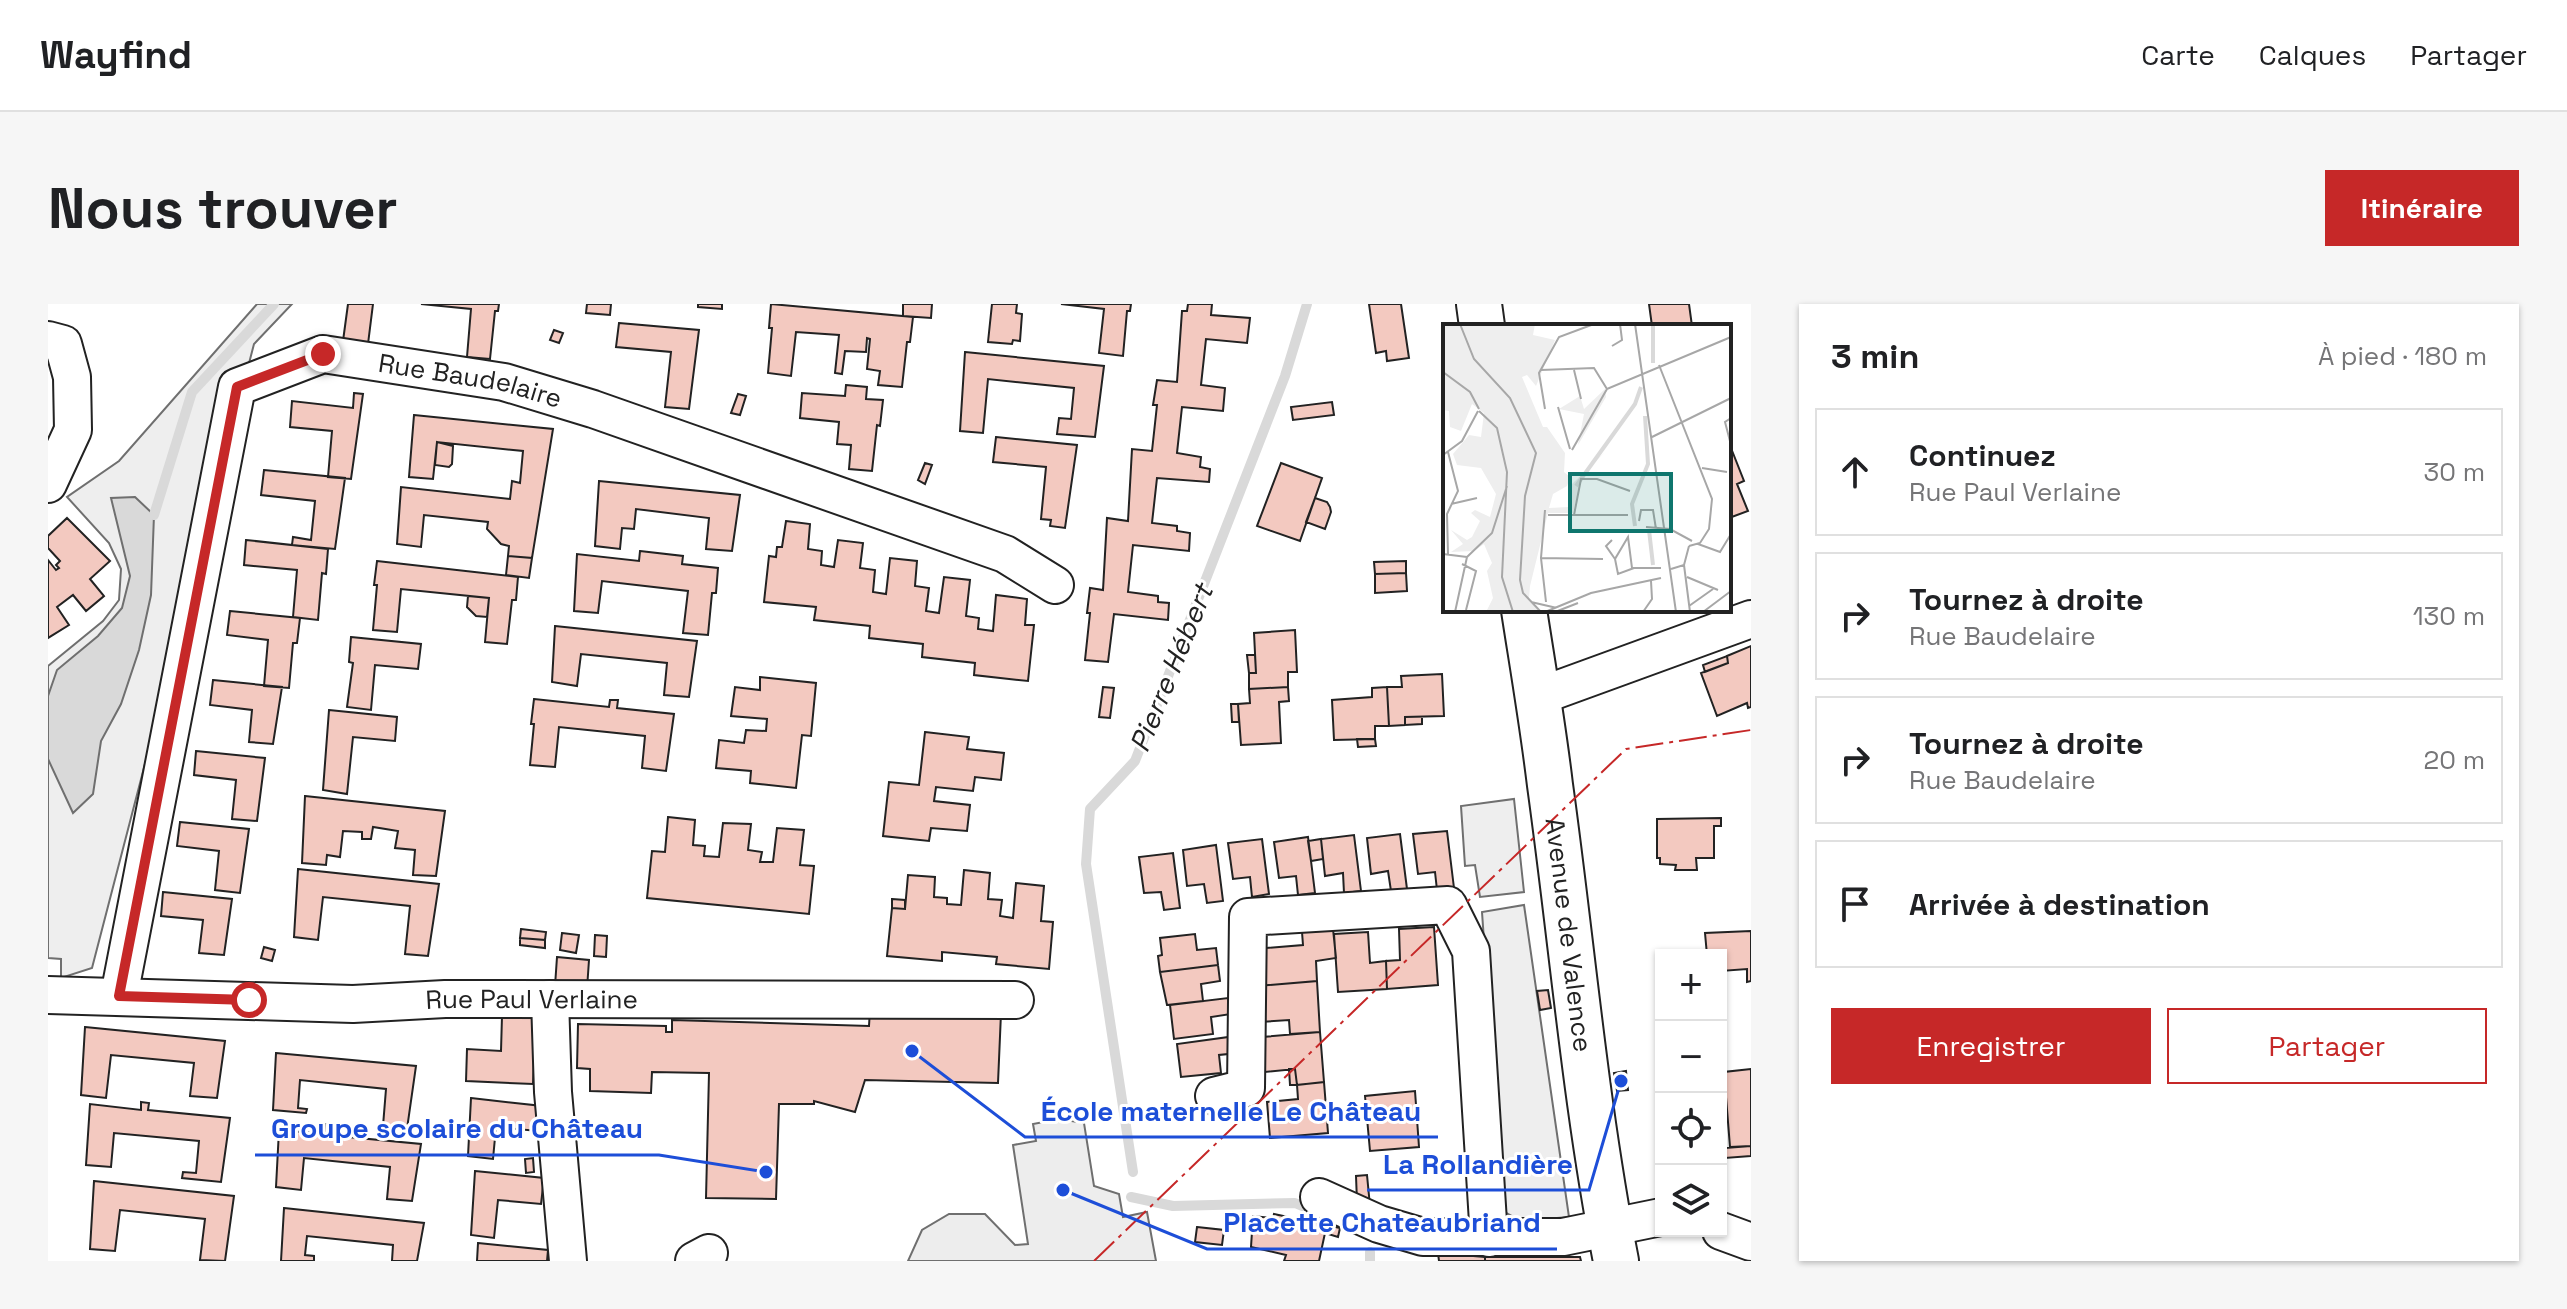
<!DOCTYPE html>
<html lang="fr">
<head>
<meta charset="utf-8">
<style>
	body { margin:0; font-family:"Space Grotesk",sans-serif; background:#f6f6f6; color:#202124 }
	.controls { position:absolute; right:24px; bottom:24px; display:grid; overflow:hidden; border-radius:0px; box-shadow:0 2px 6px #0004 }
	.controls button { width:72px; height:72px; display:grid; place-items:center; padding:0; border:0; border-bottom:2px solid #e0e0e0; background:#fff; color:#202124; font:40px sans-serif }
	.stop { position:absolute; width:24px; height:24px; margin:-18px; border:6px solid #c62828; border-radius:50%; background:#fff }
	.stop.end { background:#c62828; border-color:#fff; box-shadow:0 2px 8px #0008 }
	.list { margin:0; padding:0; list-style:none }
	h2 { display:flex; justify-content:space-between; align-items:center; height:104px; margin:0; padding:0 32px; font-size:34px }
	h2 small { font-size:26px; font-weight:400; color:#757577 }
	.list li { display:grid; grid-template-columns:52px 1fr auto; gap:24px; align-items:center; box-sizing:border-box; height:128px; margin:0 16px 16px; padding:0 16px; border:2px solid #e0e0e0; border-radius:0px }
	.list b { display:block; font-size:30px; white-space:nowrap }
	.list p { margin:0; font-size:26px; white-space:nowrap; color:#757577 }
	.list em { font-size:26px; font-style:normal; color:#757577 }
	.actions { display:flex; gap:16px; padding:24px 32px }
	.actions a { flex:1; padding:18px 0; border:2px solid #c62828; border-radius:0px; text-align:center; font-size:28px; color:#c62828 }
	.actions .main { background:#c62828; color:#fff }
	.icon { flex:none; width:44px; height:44px; fill:none; stroke:currentColor; stroke-width:2; stroke-linecap:round; stroke-linejoin:round }
	.map { position:relative; flex:none; width:1703px; height:957px; overflow:hidden; border-radius:0px }
	header { display:flex; align-items:center; gap:48px; box-sizing:border-box; height:112px; padding:0 40px; background:#fff; border-bottom:2px solid #e0e0e0 }
	header strong { font-size:38px }
	nav { display:flex; gap:44px; margin-inline-start:auto; font-size:28px }
	.intro { display:flex; align-items:center; justify-content:space-between; box-sizing:border-box; height:192px; padding:0 48px }
	h1 { margin:0; font-size:56px }
	.button { padding:20px 36px; border-radius:0px; background:#c62828; color:#fff; font-size:28px; font-weight:700 }
	main { display:flex; gap:48px; padding:0 48px }
	aside { flex:1; background:#fff; border-radius:0px; box-shadow:0 2px 6px #0004 }
	.map>svg:first-child { display:block }
	.green { fill:#eee; stroke:#6f6f6f; stroke-width:2 }
	.parking { fill:#ededed; stroke:#6f6f6f; stroke-width:2 }
	.water { fill:#d9d9d9; stroke:#6f6f6f; stroke-width:2 }
	.lines { fill:none; stroke-linecap:round; stroke-linejoin:round }
	.stream { stroke:#d9d9d9; stroke-width:10 }
	.building { fill:#f3c9c0; stroke:#222; stroke-width:2 }
	.minor-casing { stroke:#222; stroke-width:40 }
	.major-casing { stroke:#222; stroke-width:48 }
	.minor { stroke:#fff; stroke-width:36 }
	.major { stroke:#fff; stroke-width:44 }
	.power { stroke:#c62828; stroke-width:2; stroke-dasharray:28 6 4 6; stroke-linecap:butt }
	.route { stroke:#c62828; stroke-width:10 }
	.labels { text-anchor:middle; dominant-baseline:central; stroke-width:6; stroke-linejoin:round; paint-order:stroke }
	.street-label { font-size:26px; fill:#222; stroke:#fff }
	.water-label { font-size:28px; font-style:italic; fill:#222; stroke:#fff }
	.inset-river { fill:none; stroke:#d9d9d9; stroke-width:4 }
	.inset-road { fill:none; stroke:#a7a7a7; stroke-width:2 }
	.view { fill:#0f766e; fill-opacity:0.15; stroke:#0f766e; stroke-width:4 }
	.inset-edge { fill:none; stroke:#222; stroke-width:4 }
	.leader { fill:none; stroke:#1d4ed8; stroke-width:3 }
	.callout-dot { fill:#1d4ed8; stroke:#fff; stroke-width:3 }
	.callout-label { font-size:28px; text-anchor:middle; font-weight:bold; fill:#1d4ed8; stroke:#fff; stroke-width:6; stroke-linejoin:round; paint-order:stroke }
</style>
</head>
<body>
<header>
<strong>Wayfind</strong>
<nav><a>Carte</a><a>Calques</a><a>Partager</a></nav>
</header>
<div class="intro"><h1>Nous trouver</h1><a class="button">Itinéraire</a></div>
<main>
<div class="map">
<svg width="1703" height="957" viewBox="0 0 1703 957">
	<rect width="100%" height="100%" fill="#fff"/>
	<path class="green" d="M209 0H244L206 40 44 664 13 674V655L0 654V362L55 317 71 296 73 265 61 239 19 193 71 157Z
		M1466 495 1476 588 1432 593 1427 561 1417 562 1413 502Z
		M1476 601 1521 913 1473 917 1455 907 1434 608Z"/>
	<path class="parking" d="M1011 815 1036 819 1046 882 1071 890 1075 913 1099 908 1108 957H860L874 926 901 910H937L967 941 980 940 965 841 988 837 985 820Z"/>
	<path class="water" d="M87 193 106 211 103 291 91 346 73 400 53 437 45 490 25 509 0 455V392L9 366 50 332 74 304 82 272 63 194Z"/>
	<g class="lines">
		<path class="stream" d="M106 211 144 88 226 0
			M1085 868 1038 560 1042 505 1087 457 1237 72 1259 0
			M1083 893 1125 902 1247 899 1266 907
			M1322 948V957"/>
	</g>
	<path class="building" d="M300 0H325L320 40 295 37Z
		M373 0H451L450 7H447L442 55 419 53 423 5Z
		M539 0H563L562 11 538 9Z
		M650 0H674V5L650 3Z
		M723 0 865 13 862 38H859L854 83 830 81 832 67 819 65 822 35 819 34 818 48 797 47 794 70 787 69 791 31 748 28 743 72 720 69 724 24H721Z
		M855 0H884L883 14 855 12Z
		M944 0H969L968 9 974 10 972 37 965 36 964 40 940 38Z
		M1013 0H1083L1082 7H1079L1075 52 1051 49 1056 5Z
		M1140 0H1164L1163 11 1202 14 1199 39 1158 35 1153 81 1177 84 1175 107 1134 103 1129 149 1153 153 1152 163 1162 165 1161 178 1109 174 1104 219 1129 222V227L1142 229 1141 247 1085 241 1080 288 1110 292V298L1121 299 1120 316 1066 310 1060 358 1037 356 1042 309H1039L1042 284 1055 286 1059 214 1080 217 1084 145 1104 147 1109 101H1105L1109 76 1129 78 1134 7H1139Z
		M1321 0H1353L1361 54 1339 57 1338 47 1328 49Z
		M1601 0H1641L1644 22H1604Z
		M571 19 651 26 641 105 617 103 623 48 568 43Z
		M506 26 515 29 511 39 502 36Z
		M917 48 1056 62 1047 133 1009 130 1011 114 1023 115 1026 84 940 75 935 129 912 127Z
		M798 81 819 83 818 95 835 96 832 122 829 121 824 167 801 165 803 141 789 140 791 118 752 114 754 89 797 92Z
		M306 89 315 90 303 175 280 173 284 127 242 123 244 97 305 104Z
		M690 90 698 92 692 111 683 109Z
		M1284 98 1286 111 1245 116 1243 103Z
		M366 111 505 125 484 254 460 252 461 242 453 240 439 225 440 218 376 211 373 243 349 240 353 183 462 195 464 177 472 179 475 147 389 138 385 175 361 173Z
		M948 133 1029 141 1017 224 1002 222 1003 216 993 215 998 163 945 158Z
		M389 138 405 142 404 160 401 163 387 161Z
		M1681 139 1696 177 1689 180 1700 207 1681 214Z
		M877 159 884 161 877 180 870 176Z
		M1233 159 1274 174 1252 237 1209 222Z
		M216 166 297 174 287 245 244 241 245 233 263 236 267 197 213 191Z
		M551 177 692 191 684 247 658 245 661 214 588 205 586 225 574 224 572 245 547 242Z
		M1267 194 1279 198 1282 203 1283 208 1277 225 1258 218Z
		M19 214 62 257 42 275 56 292 38 307 25 291 9 303 21 321 0 334V256L8 266 11 264 8 261 12 257 0 244V232Z
		M738 217 762 220 760 245 774 247 773 261 786 263 790 236 815 239 812 264 827 266 825 288 838 290 842 254 869 257 867 282 881 284 878 307 891 309 896 273 922 276 918 312 931 314 930 325 945 327 948 291 979 295 977 321H986L980 377 926 371 927 359 874 353 875 340 821 334 822 322 766 316 768 303 716 298 721 252 728 253 729 243H734Z
		M198 236 280 245 278 270 274 269 270 316 245 313 249 266 196 261Z
		M592 247 635 252 634 260 670 264 668 289H664L660 331 635 329 640 287 554 277 550 309 526 307 529 250 591 257Z
		M460 252 484 254 481 274 458 271Z
		M329 257 470 273 468 296H464L459 340 437 338 441 294 353 285 349 328 325 326 329 281H326Z
		M1358 257V269L1327 270 1326 258Z
		M1358 269 1359 287 1327 289V270Z
		M420 292 441 294 439 313 428 312 419 303Z
		M182 307 252 314 249 339H245L241 384 216 382 220 336 179 331Z
		M507 322 649 337 641 393 616 391 619 359 533 350 529 382 504 378Z
		M1247 326 1249 368H1240V383L1201 385V369H1208L1206 329Z
		M303 333 373 340 370 365 327 361 323 406 299 403 305 359 301 358Z
		M1703 342V403L1700 404 1699 399 1669 412 1653 369 1680 359 1679 352Z
		M1199 351H1207L1208 369H1201Z
		M1679 352 1680 359 1657 368 1655 361Z
		M1394 370 1396 412 1357 413V421L1341 422 1339 383H1354L1353 372Z
		M712 373 768 379 763 432 754 431 748 484 702 479 703 467 668 464 671 436 696 439 698 426 718 427 719 415 683 412 687 383 712 386Z
		M165 376 234 383 225 440 201 438 204 406 162 401Z
		M1055 383 1066 384 1062 414 1051 413Z
		M1240 383 1241 397 1231 398 1233 439 1193 441 1190 400 1202 399 1201 385Z
		M1339 383 1341 422H1327V435L1286 436 1284 396 1324 393V384Z
		M486 395 561 403 562 396H570L569 404 626 410 618 467 594 464 597 432 511 423 507 463 482 461 486 420H483Z
		M1183 400H1190L1191 418H1184Z
		M281 406 349 413 347 437 305 433 299 490 275 486Z
		M1357 413H1374V420L1357 421Z
		M877 428 921 433 919 445 956 449 953 476 927 473 925 487 888 483 886 497 922 501 919 527 883 524 881 537 835 532 841 478 871 481Z
		M1309 435H1327L1328 442 1310 443Z
		M148 447 217 454 209 517 184 515 188 476 146 471Z
		M257 492 397 507 388 572 365 571 367 546 347 544 350 527 325 523 323 535H314V528L295 527 292 553 279 551 278 561 254 559Z
		M620 513 647 516 645 541 657 542 656 552 671 553 675 519 703 520 700 546 714 548 712 558H725L729 524 756 526 752 561 766 562 761 610 599 594 604 547 617 548Z
		M1673 514V522H1666V554H1648L1649 566H1627L1628 561 1612 560V554H1609V515Z
		M132 518 201 525 192 589 167 586 171 547 129 542Z
		M1399 527 1406 584 1389 586 1387 568 1370 570 1365 530Z
		M1352 530 1359 585 1343 587 1340 567 1323 570 1319 534Z
		M1306 531 1313 587 1296 589 1295 569 1277 572 1273 535Z
		M1260 533 1267 589 1250 591 1248 572 1231 574 1226 538Z
		M1214 535 1221 590 1204 593 1202 573 1185 575 1180 539Z
		M1273 535 1275 555 1263 557 1260 537Z
		M1168 541 1175 597 1159 599 1156 580 1139 582 1135 546Z
		M1125 549 1132 604 1116 606 1113 588 1096 589 1091 553Z
		M250 565 391 580 380 652 357 650 362 602 275 593 270 636 246 633Z
		M916 566 942 569 940 595 954 596 952 612 965 614 968 579 996 582 993 617 1005 618 1001 665 948 660 949 653 894 648V657L839 652 844 604 857 605 860 571 887 573 886 593 899 594V600L913 601Z
		M115 588 184 595 176 651 151 649 155 616 113 612Z
		M844 595 857 596V605L844 604Z
		M1386 623 1390 681 1339 685 1338 657 1352 656 1351 625Z
		M473 625 498 628 497 636 472 634Z
		M1285 625 1288 654 1268 657 1269 677 1209 682 1206 645 1255 641 1254 628Z
		M1703 627V677L1699 678V665L1673 667V651H1659L1657 629Z
		M1320 628 1322 659 1338 657 1339 685 1290 688 1286 630Z
		M514 629 531 631 528 649 512 646Z
		M1147 630 1149 646 1168 644 1170 661 1112 668 1110 652 1114 651 1112 634Z
		M547 631 559 632 558 653 546 652Z
		M472 634 497 636V644L472 641Z
		M216 643 227 646 224 657 213 654Z
		M509 653 541 656 539 685 507 682Z
		M1170 661 1172 677 1153 680 1155 697 1119 701 1112 668Z
		M1269 677 1272 728 1242 730 1241 716 1212 718 1209 682Z
		M1500 686 1503 704 1492 706 1489 687Z
		M1180 694 1183 710 1163 713 1165 730 1126 735 1122 701Z
		M822 705 953 709 950 779 817 776 807 808 766 797V800H731L728 895 658 894 661 769 604 768 603 789 542 787V765L529 764 530 720 618 722V728H624V716L821 722Z
		M454 712 488 713 485 780 418 777 419 745 453 747Z
		M37 723 177 737 169 794 142 792 146 759 63 751 58 794 33 791Z
		M1272 728 1276 778 1249 781 1247 765 1217 768 1214 733Z
		M1188 732 1190 749 1171 751 1173 769 1133 773 1129 740Z
		M228 749 368 762 359 825 335 822 338 785 252 776 250 804 259 805 258 809 225 806Z
		M1241 765H1247L1249 781H1242Z
		M1703 765V842L1682 843 1676 768Z
		M1578 767 1580 786 1569 787 1566 769Z
		M1276 778 1280 829 1222 834 1219 798 1250 795 1249 781Z
		M1367 787 1371 843 1322 847 1317 792Z
		M423 794 494 802 490 827 448 823 445 855 420 852Z
		M93 798 101 799 100 806 182 814 173 878 134 874 135 868 148 869 151 837 66 829 63 863 38 861 42 800 93 806Z
		M277 820 291 821 290 832 373 840 364 897 339 895 342 863 256 854 253 886 228 883 231 826 276 830Z
		M1703 842V852L1677 854V844Z
		M485 854 486 868 478 869 477 855Z
		M427 867 496 874 493 900 450 896 446 934 423 931Z
		M1319 871 1322 902 1309 898 1308 872Z
		M46 877 186 892 177 957 152 956 157 915 72 906 67 947 42 945Z
		M236 904 376 919 369 957H344L345 941 259 932 257 951 266 952V957H233Z
		M1226 910 1292 924 1290 933 1277 929 1271 957H1236L1238 951 1203 943 1205 912 1225 914Z
		M1149 923 1176 926 1174 941 1147 938Z
		M430 939 500 946 499 957H429Z
		M1390 949 1437 953V957H1391Z
		M1437 953H1532L1533 957H1437Z"/>
	<g class="lines">
		<g class="minor-casing">
			<g id="minor">
				<path d="M0 36 15 40 24 73 25 126 0 180"/>
				<path d="M1489 393 1703 315"/>
				<path id="s1" d="M0 691 305 700 397 695 967 696"/>
				<path id="s2" d="M71 692 189 83 275 50 456 78 545 105 957 250 1007 281"/>
				<path d="M502 695 505 788 520 957"/>
				<path d="M1166 792 1198 784 1200 613 1400 601 1423 647 1441 934"/>
				<path d="M1271 893 1331 920 1375 933H1515L1613 913"/>
				<path d="M1673 927 1703 938"/>
				<path d="M646 957 661 949"/>
			</g>
		</g>
		<g class="major-casing">
			<g id="major">
				<path d="M1431 0 1434 22"/>
				<path id="s3" d="M1476 306C1485 364 1495 422 1502 481 1524 639 1537 799 1568 957"/>
			</g>
		</g>
		<use href="#minor" class="minor"/>
		<use href="#major" class="major"/>
		<path class="power" d="M1046 957 1578 445 1703 426"/>
	</g>
	<g class="lines">
		<path class="route" d="M201 696 71 692 189 83 275 50"/>
	</g>
	<g class="labels">
		<g class="street-label">
			<text stroke="none"><textPath href="#s2" startOffset="862">Rue Baudelaire</textPath></text>
			<text stroke="none"><textPath href="#s3" startOffset="328">Avenue de Valence</textPath></text>
			<text stroke="none"><textPath href="#s1" startOffset="484">Rue Paul Verlaine</textPath></text>
		</g>
		<g class="water-label">
			<text transform="translate(1123 364) rotate(-68)">Pierre Hébert</text>
		</g>
	</g>
	<g transform="translate(1395 20)">
		<rect width="288" height="288" fill="#fff"/>
		<path d="M0 0H92L90 11 112 16 93 62 84 51 79 53 100 103H104L122 129 121 148 127 153 124 162 110 170 106 184 126 183 128 161 162 128 139 152 130 189H105L87 262 86 275 96 288H43L50 274 44 247 49 239 41 220 31 227 8 228 20 220 8 206 24 216 29 213 37 197 28 189 32 186 47 193 53 170 38 144 14 141 10 130 26 111 38 113 41 89 29 80 18 107 7 103 6 87 0 86ZM162 65 163 73 135 121 141 90 116 85 137 72 141 85Z" fill="#eee"/>
		<path class="inset-river" d="M210 0V39M133 162 192 80 198 63M192 202 189 180 205 140 202 92M206 206 210 241"/>
		<path class="inset-road" d="M17 0 31 35 67 74 93 129 82 172 77 256 80 269 98 288M192 0 233 288M169 22 179 16 177 0M216 41 269 175 266 205 257 219 246 222M98 46 151 44 164 65 288 13M131 46 138 75M0 48 27 68 36 85M115 83 127 125M102 85 96 49 116 13 151 0M36 87 54 104 64 148 59 253 70 288M288 94 282 98 288 121M209 113 288 74M129 126 164 65M0 131 19 117 35 87M259 144 284 148M8 180 34 174M102 186 98 234 103 278M105 191H185M131 191 138 155H154L187 167M196 197 198 186H210L213 205M203 203 227 205 249 217M169 216 163 222 172 235M255 220 277 228 288 210M0 230 24 233M5 230 4 190 15 167 5 128M24 233 49 209 64 162M98 234 160 235M19 240 33 247 23 286M241 241 247 288M191 244 175 250 172 235 185 213 189 244H218M228 245 241 241 246 222M244 253 275 266M88 278 114 284M246 282 270 265M12 288 24 233M102 288 148 269 218 254M112 288 135 279M200 288 209 275 208 257M260 288 288 267"/>
		<path class="view" d="M127 150H228V207H127Z"/>
		<rect width="288" height="288" class="inset-edge"/>
	</g>
	<path class="leader" d="M864 747L977 833H1390M718 868L611 851H207M1573 777L1541 886H1319M1015 886L1159 945H1509"/>
	<g class="callout-dot">
		<circle cx="864" cy="747" r="8"/>
		<circle cx="718" cy="868" r="8"/>
		<circle cx="1573" cy="777" r="8"/>
		<circle cx="1015" cy="886" r="8"/>
	</g>
	<g class="callout-label">
		<text x="1183" y="817">École maternelle Le Château</text>
		<text x="409" y="834">Groupe scolaire du Château</text>
		<text x="1430" y="870">La Rollandière</text>
		<text x="1334" y="928">Placette Chateaubriand</text>
	</g>
</svg>
<div class="controls">
<button>+</button>
<button>−</button>
<button><svg class="icon" aria-label="locate" viewBox="0 0 24 24"><circle cx="12" cy="12" r="6"/><path d="M12 2v4M12 18v4M2 12h4M18 12h4"/></svg></button>
<button><svg class="icon" aria-label="layers" viewBox="0 0 24 24"><path d="M12 4l9 5-9 5-9-5zM3 14l9 5 9-5"/></svg></button>
</div>
<div class="stop" style="left:201px;top:696px"></div>
<div class="stop end" style="left:275px;top:50px"></div>
</div>
<aside>
<h2>3 min<small>À pied · 180 m</small></h2>
<ul class="list">
<li><svg class="icon" aria-label="ahead" viewBox="0 0 24 24"><path d="M12 20V5M6 11l6-6 6 6"/></svg><div><b>Continuez</b><p>Rue Paul Verlaine</p></div><em>30 m</em></li>
<li><svg class="icon" aria-label="right" viewBox="0 0 24 24"><path d="M7 20v-9h11M14 6l5 5-5 5"/></svg><div><b>Tournez à droite</b><p>Rue Baudelaire</p></div><em>130 m</em></li>
<li><svg class="icon" aria-label="right" viewBox="0 0 24 24"><path d="M7 20v-9h11M14 6l5 5-5 5"/></svg><div><b>Tournez à droite</b><p>Rue Baudelaire</p></div><em>20 m</em></li>
<li><svg class="icon" aria-label="arrive" viewBox="0 0 24 24"><path d="M6 21V4h12l-3 4 3 4H6"/></svg><div><b>Arrivée à destination</b></div></li>
</ul>
<div class="actions"><a class="main">Enregistrer</a><a>Partager</a></div>
</aside>
</main>
</body>
</html>
